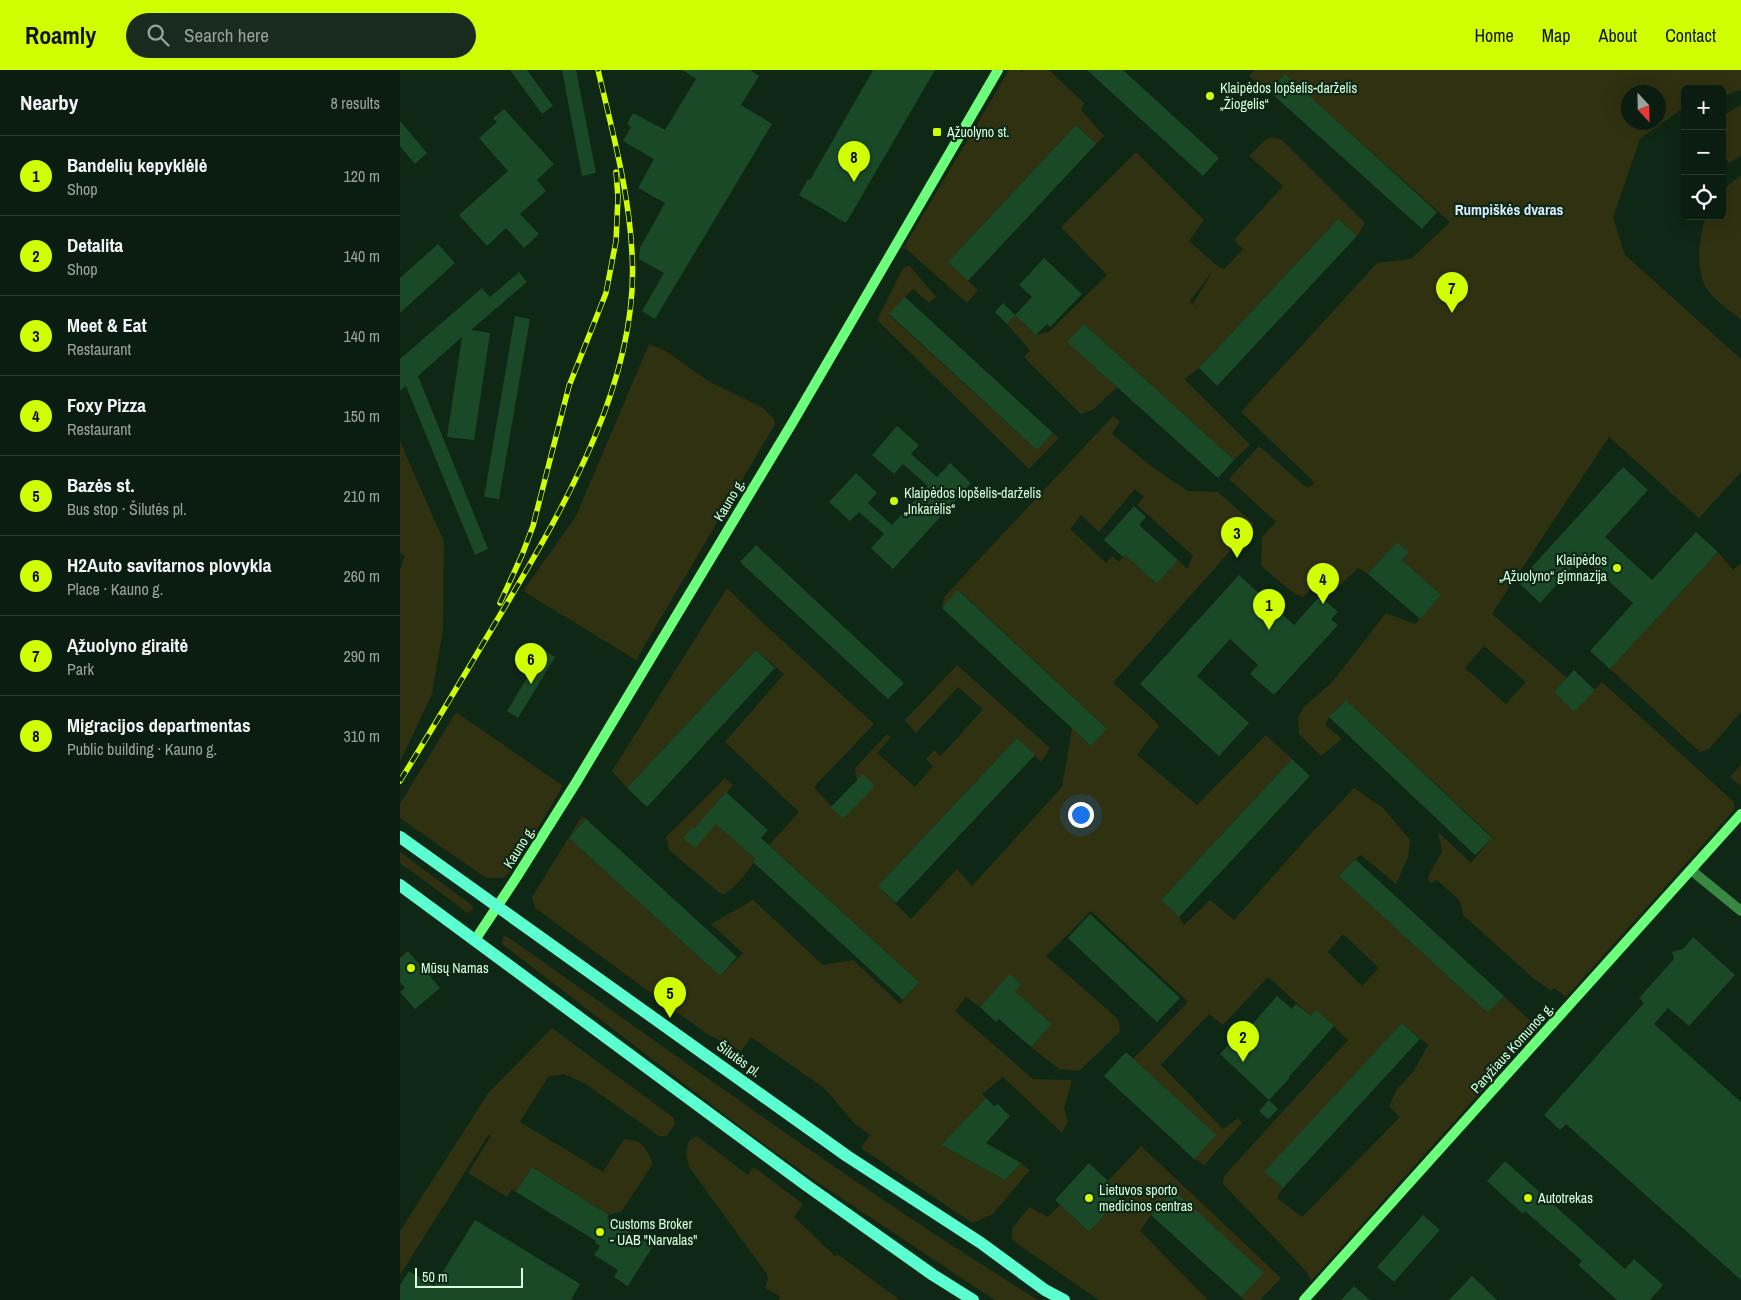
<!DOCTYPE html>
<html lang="en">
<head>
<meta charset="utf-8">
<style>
	body { margin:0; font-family:"Archivo Narrow",sans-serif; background:#192a1e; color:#f1f3f6 }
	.controls { position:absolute; right:15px; top:15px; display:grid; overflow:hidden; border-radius:8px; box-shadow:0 5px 20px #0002 }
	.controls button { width:45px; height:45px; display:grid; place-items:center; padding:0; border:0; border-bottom:1px solid #2b3b30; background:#0b1d10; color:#f1f3f6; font:25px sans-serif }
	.compass { position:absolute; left:1221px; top:15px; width:45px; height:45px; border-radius:50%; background:#0b1d10; box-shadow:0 5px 20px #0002; rotate:158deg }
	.scale { position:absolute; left:15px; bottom:12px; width:108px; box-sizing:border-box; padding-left:5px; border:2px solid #d5ffdd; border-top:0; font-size:14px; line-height:18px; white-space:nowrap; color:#d5ffdd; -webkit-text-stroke:4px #0f2715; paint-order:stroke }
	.you { position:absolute; left:680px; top:744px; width:18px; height:18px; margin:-12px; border:4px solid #fff; border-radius:50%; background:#1a73e8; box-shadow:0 0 0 8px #1a73e833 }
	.badge { display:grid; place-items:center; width:32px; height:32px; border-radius:50%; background:#d0ff01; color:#111; font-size:16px; font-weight:700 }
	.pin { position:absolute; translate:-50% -41px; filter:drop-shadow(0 1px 2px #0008) }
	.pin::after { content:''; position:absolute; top:26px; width:18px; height:15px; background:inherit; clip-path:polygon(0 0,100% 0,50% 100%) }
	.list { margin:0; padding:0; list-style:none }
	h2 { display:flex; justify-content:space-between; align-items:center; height:65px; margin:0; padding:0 20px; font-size:21px }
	h2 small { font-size:16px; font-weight:400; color:#9aa29f }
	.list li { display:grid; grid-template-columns:32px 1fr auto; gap:15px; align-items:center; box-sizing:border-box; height:80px; padding:0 20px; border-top:1px solid #2b3b30 }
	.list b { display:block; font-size:19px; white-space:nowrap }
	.list p { margin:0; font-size:16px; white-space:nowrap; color:#9aa29f }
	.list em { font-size:16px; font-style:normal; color:#9aa29f }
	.icon { flex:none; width:28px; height:28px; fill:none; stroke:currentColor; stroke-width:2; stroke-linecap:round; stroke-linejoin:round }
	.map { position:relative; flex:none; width:1341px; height:1230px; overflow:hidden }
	header { display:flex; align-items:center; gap:30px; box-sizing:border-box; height:70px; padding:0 25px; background:#d0ff01; color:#111 }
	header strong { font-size:24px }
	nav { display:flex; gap:28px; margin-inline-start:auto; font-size:18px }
	.search { width:350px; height:45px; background:#192a1e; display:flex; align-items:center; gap:12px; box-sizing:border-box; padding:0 18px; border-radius:28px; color:#9aa29f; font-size:19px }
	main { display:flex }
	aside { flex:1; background:#0b1d10 }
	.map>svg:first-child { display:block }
	.green { fill:#303111; fill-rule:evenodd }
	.building { fill:#1a4927 }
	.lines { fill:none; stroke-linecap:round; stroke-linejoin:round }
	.street { stroke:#388742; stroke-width:10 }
	.secondary { stroke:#6cff7c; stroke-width:10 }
	.primary { stroke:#5cffd0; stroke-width:12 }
	.rail-casing { stroke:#d0ff01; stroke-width:5.5 }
	.rail { stroke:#0f2715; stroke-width:4; stroke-dasharray:11; stroke-linecap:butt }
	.poi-dot { fill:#d0ff01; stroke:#0f2715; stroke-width:2 }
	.labels { text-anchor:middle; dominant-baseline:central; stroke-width:4.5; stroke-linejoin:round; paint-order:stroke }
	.poi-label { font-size:14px; fill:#d5ffdd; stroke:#0f2715; text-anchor:start }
	.street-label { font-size:14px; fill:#d5ffdd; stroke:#0f2715 }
	.neighbourhood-label { font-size:15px; font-weight:bold; fill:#d7edff; stroke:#0f2715 }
</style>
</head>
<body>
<header>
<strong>Roamly</strong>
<div class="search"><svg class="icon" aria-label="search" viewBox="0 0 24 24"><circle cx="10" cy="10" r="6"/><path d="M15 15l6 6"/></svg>Search here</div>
<nav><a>Home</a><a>Map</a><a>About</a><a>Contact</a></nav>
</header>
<main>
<aside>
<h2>Nearby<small>8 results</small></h2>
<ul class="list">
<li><span class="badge">1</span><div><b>Bandelių kepyklėlė</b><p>Shop</p></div><em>120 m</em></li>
<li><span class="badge">2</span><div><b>Detalita</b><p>Shop</p></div><em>140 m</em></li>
<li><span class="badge">3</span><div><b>Meet &amp; Eat</b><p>Restaurant</p></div><em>140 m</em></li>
<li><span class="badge">4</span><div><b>Foxy Pizza</b><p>Restaurant</p></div><em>150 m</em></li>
<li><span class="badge">5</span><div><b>Bazės st.</b><p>Bus stop · Šilutės pl.</p></div><em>210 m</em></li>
<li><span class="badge">6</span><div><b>H2Auto savitarnos plovykla</b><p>Place · Kauno g.</p></div><em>260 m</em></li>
<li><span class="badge">7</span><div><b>Ąžuolyno giraitė</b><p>Park</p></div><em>290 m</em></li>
<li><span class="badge">8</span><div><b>Migracijos departmentas</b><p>Public building · Kauno g.</p></div><em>310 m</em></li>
</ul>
</aside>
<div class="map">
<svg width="1341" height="1230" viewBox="0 0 1341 1230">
	<rect width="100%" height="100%" fill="#0f2715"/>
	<path class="green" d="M609 0H620L622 2 624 0H649L684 33 681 40 704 66 696 74 676 55 548 192 578 220 567 233 504 177Z
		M854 0H1341V20L1322 26V19H1285V39L1279 41 1240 69 1213 147 1225 185 1341 289V402L1299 448 1209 367 1104 525 1092 544 1167 608 1154 622 1174 641 1202 612 1334 732V740L1166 927 1154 918 1151 921 1133 908 1063 845 1060 831 1037 810 1030 814 1028 807 1042 781 1038 762 1071 793 1092 767 946 630 929 647 925 655 942 669 921 686 899 664 898 648 903 638 933 611 986 543 1015 554 1041 525 1002 490 1009 483 997 472 968 504 958 498 936 519 923 507 903 527 895 524 861 496 862 467 876 452 829 409 859 376 907 418 915 413 841 342 977 193 1011 189 1050 152 885 5 870 22 849 6ZM1228 22H1258V52H1228ZM1084 576 1126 612 1106 634 1065 598Z
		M1341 35V86L1329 93 1322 82V46Z
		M872 67 882 70 965 153 957 166 938 149 799 298 784 309 850 375 834 390 684 254 668 272 717 317 694 339 681 344 624 287 630 280 607 254 615 245 636 265 650 261 707 205 661 157 736 82 804 150 789 171 817 196 824 199 843 179 834 170 883 116 849 86 865 70ZM813 201 793 234 800 246 790 231Z
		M1341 106V250C1332 242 1316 231 1309 222 1294 202 1299 168 1306 146H1322V122L1334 110Z
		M509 195 536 227 529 233 513 219 489 245 637 380 653 363 659 368 629 399 477 250 503 198Z
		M249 274 266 281 308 311 363 338 374 349 375 354 236 590 123 521 176 446Z
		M713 346 720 351 712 364 752 397 788 421 818 422 854 454 713 613 749 645 759 656 737 685 797 735 866 665 892 689 761 830 779 847 784 855 810 830 834 850 906 769 954 718 983 738 1010 770 1008 787 996 814 961 785 955 789 939 806 1088 943 1104 926 1138 958 911 1211 907 1202 823 1114 824 1106 948 970 916 940 911 946 868 907 823 955 809 944 761 995 823 1059 838 1048 842 1053 804 1095 794 1089 733 989 788 932 691 841 646 886 716 947 719 952 720 962 679 1001 659 999 631 977 652 954 615 921 610 905 580 937 566 927 555 941 633 1009 672 1010 664 1039 668 1051 662 1063 603 1007 582 1024 586 1028 541 1075 605 1110 621 1093 630 1100 593 1144 572 1153 461 1078 470 1065 455 1054 424 1018 351 967 341 981 307 964 142 843 135 838 132 827 182 746 186 749 169 768 320 906 343 883 311 854 353 830 423 895 453 890 500 934 519 912 369 775C354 789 339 818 322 825L269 780 266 767 325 708 333 715 307 745 361 768 369 775 399 742 325 672 384 604 356 580 227 718 212 701 327 518 364 554 474 654 414 717 443 749 457 710 455 698 487 664 491 667 477 683 515 717 533 696 526 689 534 680 541 686 583 639 558 617 516 663 505 650 557 595 650 678 641 692 617 668 478 816 511 849 557 799 572 816 662 717 672 659 691 676 707 659 559 520 542 538 544 527ZM735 419 744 427 737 435 793 486 787 499 778 490 757 514 725 485 719 492 712 486 706 493 670 459 681 445 699 462ZM943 864 979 898 962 916 928 882ZM1002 953 1028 975 1013 1002 997 1019 989 1036 1000 1047 902 1147 877 1128 883 1118 865 1102Z
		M0 371 44 472 43 559 32 624 0 692V500L5 486 0 483Z
		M1318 482 1333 500 1341 493V642L1309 679 1300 682 1210 599Z
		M56 642 163 716 114 798 103 808H86L0 748V734Z
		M1341 695V716L1330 707Z
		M0 782 73 836 72 840 68 843 0 793Z
		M105 866 108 867C283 990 456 1117 638 1230H595L575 1217 420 1114 346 1061 102 874 103 868Z
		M152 958 274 1048 275 1054 267 1066H259L186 1014 164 1004 148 1007 120 1052 203 1102 224 1069C243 1070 245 1077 253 1093L222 1141 209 1145 132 1097 116 1122 112 1119 107 1127 68 1103 91 1066 89 1064 0 1205V1161L89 1022Z
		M297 1066 348 1105 354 1097 403 1134 394 1147 435 1186 439 1185 500 1230H378L380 1226 365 1218 368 1210 367 1204 291 1100C286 1090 285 1082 289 1071Z
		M741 1076 881 1208 860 1230H844L841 1227 863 1202 774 1121 751 1145 740 1161 808 1230H699L612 1170V1159L629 1137 648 1147 660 1135 689 1162 723 1125 708 1111Z"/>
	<path class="building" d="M110 0H127L153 36 142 44Z
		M162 0H176L196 103 182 106Z
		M282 0H350L359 6 341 35 372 54 255 249 242 241 264 203 239 189 240 178 265 133 238 118 254 89 223 71 231 57 227 54 233 43 265 60 296 9Z
		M473 0H535L446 153 399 125 408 109 410 110Z
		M687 0H723L819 88 803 106Z
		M885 4 1037 142 1022 159 870 22Z
		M104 39 154 94 137 110 146 121 120 144 139 164 124 178 106 158 87 176 59 145 108 101 79 68 97 52 93 48Z
		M0 51 27 83 15 94 0 76Z
		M676 55 696 74 568 211 548 192Z
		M938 149 957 166 817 316 799 298Z
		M38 174 55 193 0 243V208Z
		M644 188 682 224 650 257 647 254 636 265 615 245 607 254 595 242 603 233 615 245 632 227 619 215Z
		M119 202 127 212 71 260 90 263 74 370 47 367 62 267 18 306 88 479 75 485 6 316 0 321V289L82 218 90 227Z
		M505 227 653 363 637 380 489 244Z
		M115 246 130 249 99 429 84 427Z
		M684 254 834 390 818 408 667 272Z
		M497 356 519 375 511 384 537 407 550 393 571 413 493 499 471 478 484 464 459 442 450 451 429 432 456 403 477 423 468 433 492 455 528 416 503 394 494 404 472 385Z
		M1223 397 1248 420 1205 467 1252 510 1296 462 1318 482 1210 599 1190 581 1233 533 1182 487 1140 533 1118 512Z
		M734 436 746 447 739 455 778 490 757 514 725 485 723 487 704 470Z
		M997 472 1009 483 1002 490 1041 525 1020 549 968 504Z
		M356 475 504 613 488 629 340 492Z
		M839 505 894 555 920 526 938 542 931 549 938 555 874 625 850 604 858 595 830 569 797 606 849 653 819 686 740 614Z
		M558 520 707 659 691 676 542 538Z
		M144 580 155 587 118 648 107 641Z
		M356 580 375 598 247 737 227 718Z
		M1174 600 1195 620 1174 642 1154 622Z
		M946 630 1092 768 1075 785 929 647Z
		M617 668 635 685 496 833 478 816Z
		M892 689 910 706 779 847 761 830Z
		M463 704 475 716 443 749 431 737Z
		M326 722 368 760 361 768 519 912 503 930 353 792 356 789 316 754 295 778 283 768 292 758 294 759Z
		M186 749 337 887 320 906 169 768Z
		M955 789 1104 926 1088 943 939 806Z
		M690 844 780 928 757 952 668 868Z
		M1293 867 1335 905 1289 956 1268 938 1254 954 1341 1032V1210L1166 1054 1160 1060 1144 1045 1244 933 1239 928 1274 889 1272 882 1283 879Z
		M8 881 40 918 15 939 0 922 5 918 0 912V888Z
		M610 904 621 914 615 921 652 954 631 977 599 949 596 952 580 937Z
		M877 926 892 939 896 934 911 946 916 940 934 956 889 1007 890 1008 869 1030 820 984 839 964 841 967Z
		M1002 953 1020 969 883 1118 864 1102Z
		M726 982 816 1065 794 1089 704 1006Z
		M586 1028 594 1036 598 1034 610 1046 586 1073 621 1093 605 1110 541 1075Z
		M869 1030 878 1039 868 1049 859 1041Z
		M1105 1091 1225 1199 1234 1189 1263 1215 1250 1230H1217L1178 1195 1182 1191 1125 1141 1123 1144 1087 1111Z
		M689 1093 723 1125 689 1162 655 1130Z
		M132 1097 209 1145 207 1148 253 1176 228 1216 214 1207 218 1200 194 1185 200 1176 195 1173 196 1171 116 1122Z
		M774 1120 864 1203 841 1227 751 1145Z
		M1023 1145 1040 1160 994 1212 977 1197Z
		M75 1150 180 1214 171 1230H0V1215L9 1201 34 1216Z
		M1072 1206 1097 1230H1049Z
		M954 1216 970 1230H941Z"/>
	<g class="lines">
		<path class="street" d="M1291 800 1341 841"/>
		<path class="secondary" d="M75 870 116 808 177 711 394 350 598 0
			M904 1230 1341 744"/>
		<path class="primary" d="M0 767 447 1086 581 1173 645 1220 664 1230
			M0 815 406 1115 533 1205 573 1230"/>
		<g class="rail-casing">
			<path id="rail" d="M100 533 122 485 133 456 169 316 206 223 216 171 218 127 216 102
				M0 711C36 653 71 594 106 535 167 432 240 306 232 183 229 121 212 60 198 0"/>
		</g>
		<use href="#rail" class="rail"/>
	</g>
	<g class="poi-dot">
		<circle cx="810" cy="26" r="5"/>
		<rect x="532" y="57" width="10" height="10" rx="2.5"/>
		<circle cx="494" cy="431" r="5"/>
		<circle cx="1217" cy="498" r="5"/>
		<circle cx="11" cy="898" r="5"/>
		<circle cx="689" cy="1128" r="5"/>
		<circle cx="1128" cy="1128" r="5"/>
		<circle cx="200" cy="1162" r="5"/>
	</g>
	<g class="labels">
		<g class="poi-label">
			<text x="820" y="18">Klaipėdos lopšelis-darželis<tspan x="820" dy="16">„Žiogelis“</tspan></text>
			<text x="547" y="62">Ąžuolyno st.</text>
			<text x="504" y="423">Klaipėdos lopšelis-darželis<tspan x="504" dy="16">„Inkarėlis“</tspan></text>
			<text x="1207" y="490" text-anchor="end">Klaipėdos<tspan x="1207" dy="16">„Ąžuolyno“ gimnazija</tspan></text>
			<text x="21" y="898">Mūsų Namas</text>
			<text x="699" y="1120">Lietuvos sporto<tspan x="699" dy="16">medicinos centras</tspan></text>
			<text x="1138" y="1128">Autotrekas</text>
			<text x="210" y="1154">Customs Broker<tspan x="210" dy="16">- UAB "Narvalas"</tspan></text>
		</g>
		<g class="street-label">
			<text transform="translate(329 430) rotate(-59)">Kauno g.</text>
			<text transform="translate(119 777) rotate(-58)">Kauno g.</text>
			<text transform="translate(1112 978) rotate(-48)">Paryžiaus Komunos g.</text>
			<text transform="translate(339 989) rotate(36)">Šilutės pl.</text>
		</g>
		<g class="neighbourhood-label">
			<text x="1109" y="139">Rumpiškės dvaras</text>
		</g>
	</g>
</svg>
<div class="controls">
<button>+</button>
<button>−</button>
<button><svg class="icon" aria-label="locate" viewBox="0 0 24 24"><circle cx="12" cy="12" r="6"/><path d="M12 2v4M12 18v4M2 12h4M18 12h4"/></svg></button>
</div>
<svg class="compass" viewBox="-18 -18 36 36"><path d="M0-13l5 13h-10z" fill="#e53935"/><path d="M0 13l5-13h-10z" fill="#9aa29f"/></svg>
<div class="scale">50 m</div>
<div class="you"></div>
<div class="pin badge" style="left:869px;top:560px">1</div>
<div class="pin badge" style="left:843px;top:992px">2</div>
<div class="pin badge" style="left:837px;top:488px">3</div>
<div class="pin badge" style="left:923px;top:534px">4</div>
<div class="pin badge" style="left:270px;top:948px">5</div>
<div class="pin badge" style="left:131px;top:614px">6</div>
<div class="pin badge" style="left:1052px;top:243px">7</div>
<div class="pin badge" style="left:454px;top:112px">8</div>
</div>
</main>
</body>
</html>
